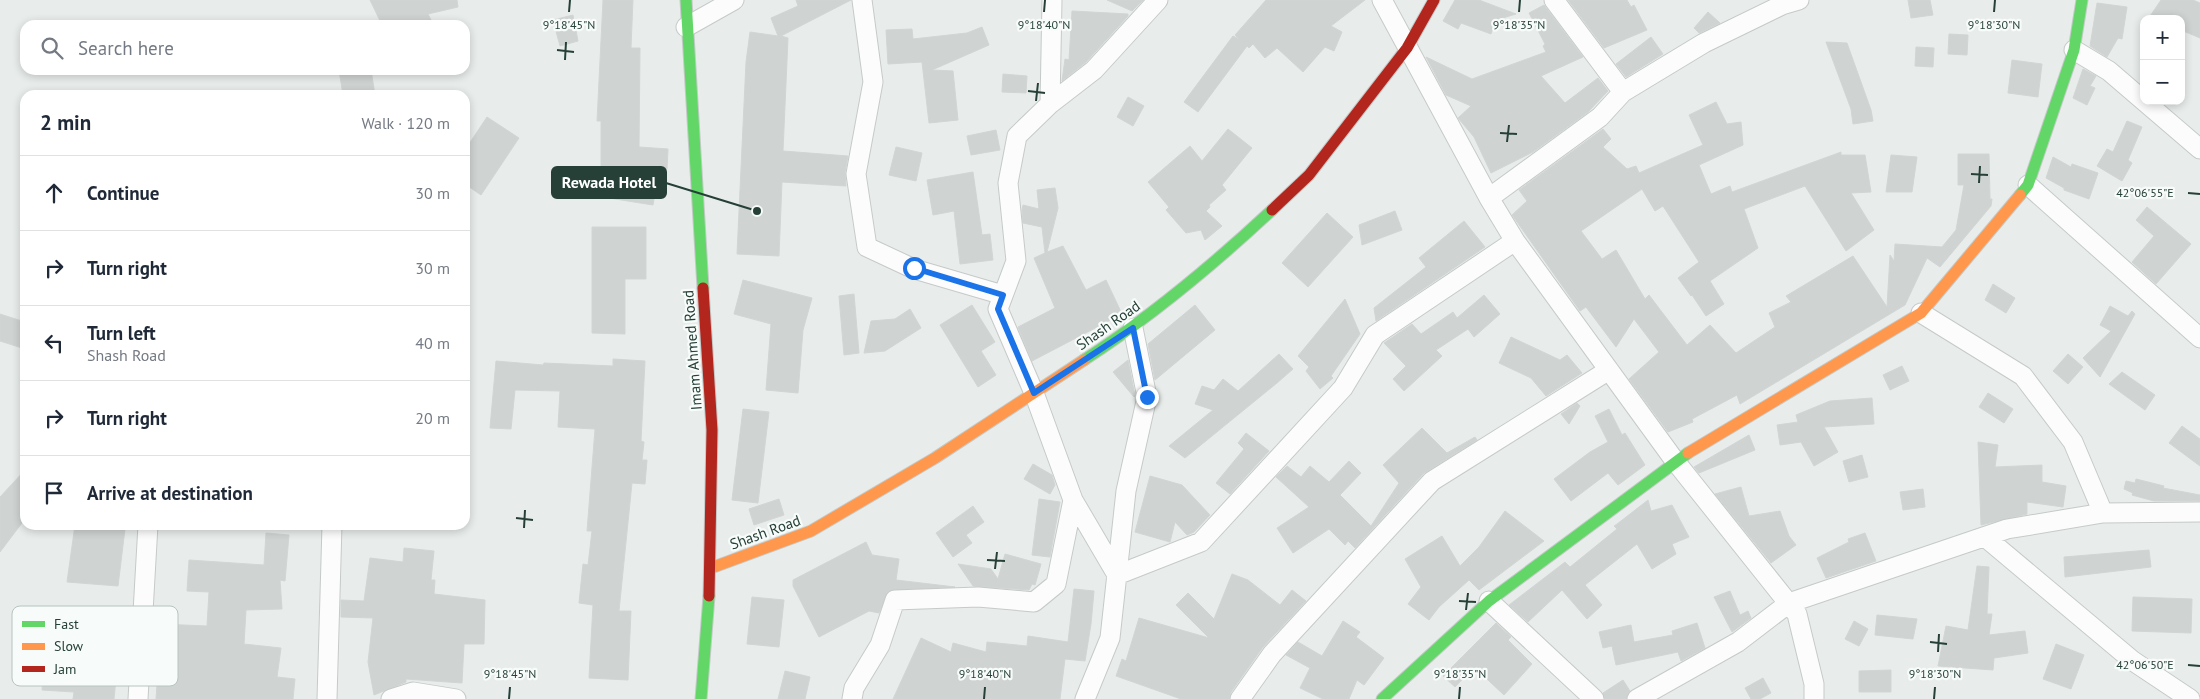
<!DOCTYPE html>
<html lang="en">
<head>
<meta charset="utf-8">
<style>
	body { margin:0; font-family:"PT Sans",sans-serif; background:#f6f6f7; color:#1f2937 }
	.controls { position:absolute; right:15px; top:15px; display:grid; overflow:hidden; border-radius:10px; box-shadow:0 2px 8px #0003 }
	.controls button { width:45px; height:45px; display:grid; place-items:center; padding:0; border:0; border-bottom:1px solid #e0e1e3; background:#fff; color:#1f2937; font:25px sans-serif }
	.stop { position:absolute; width:15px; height:15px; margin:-11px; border:4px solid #1a73e8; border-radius:50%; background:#fff }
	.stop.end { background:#1a73e8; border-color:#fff; box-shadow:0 1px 5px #0008 }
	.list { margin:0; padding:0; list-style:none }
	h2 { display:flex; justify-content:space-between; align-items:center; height:65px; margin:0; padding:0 20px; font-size:21px }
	h2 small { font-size:16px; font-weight:400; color:#747a83 }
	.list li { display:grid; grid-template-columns:32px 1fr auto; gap:15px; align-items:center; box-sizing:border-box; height:75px; padding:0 20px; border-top:1px solid #e0e1e3 }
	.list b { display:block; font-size:19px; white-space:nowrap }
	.list p { margin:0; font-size:16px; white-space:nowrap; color:#747a83 }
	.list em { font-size:16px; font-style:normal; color:#747a83 }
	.icon { flex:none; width:28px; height:28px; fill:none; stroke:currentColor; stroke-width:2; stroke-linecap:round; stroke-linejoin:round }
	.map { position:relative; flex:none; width:2200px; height:699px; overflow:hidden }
	.search { position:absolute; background:#fff; box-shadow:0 2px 8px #0003; left:20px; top:20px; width:450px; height:55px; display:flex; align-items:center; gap:12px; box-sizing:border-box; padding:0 18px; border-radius:15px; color:#747a83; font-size:19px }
	.panel { position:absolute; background:#fff; box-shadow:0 2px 8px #0003; left:20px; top:90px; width:450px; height:440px; border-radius:15px }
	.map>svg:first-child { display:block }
	.building { fill:#cfd4d2; stroke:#d1d6d4 }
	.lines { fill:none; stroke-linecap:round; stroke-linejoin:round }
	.street-casing { stroke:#c5cac8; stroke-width:21 }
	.fast-casing { stroke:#c4cac8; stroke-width:13 }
	.slow-casing { stroke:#c4cac8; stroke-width:13 }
	.jam-casing { stroke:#c4cac8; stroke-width:13 }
	.street { stroke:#fcfcfc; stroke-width:19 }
	.fast { stroke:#63d668; stroke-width:11 }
	.slow { stroke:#ff974d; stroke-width:11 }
	.jam { stroke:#b3261e; stroke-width:11 }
	.route { stroke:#1a73e8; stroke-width:6 }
	.ticks { fill:none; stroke:#264038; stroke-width:2 }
	.labels { text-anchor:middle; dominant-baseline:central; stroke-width:4.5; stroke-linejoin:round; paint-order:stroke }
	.street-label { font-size:15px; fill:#264038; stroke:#f7fbf9 }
	.key { fill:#f7fbf9; stroke:#b8c3bf; stroke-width:1 }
	.key-label { font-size:14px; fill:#264038 }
	.ticks-label { font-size:12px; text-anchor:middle; fill:#264038; stroke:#f7fbf9; stroke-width:4.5; stroke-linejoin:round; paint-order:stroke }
	.leader { fill:none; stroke:#264038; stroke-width:2 }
	.callout-dot { fill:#264038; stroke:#f7fbf9; stroke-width:2 }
	.callout { fill:#264038; stroke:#264038; stroke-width:2 }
	.callout-label { font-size:16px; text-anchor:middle; font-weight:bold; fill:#fff }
</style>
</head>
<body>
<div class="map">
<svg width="2200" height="699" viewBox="0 0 2200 699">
	<rect width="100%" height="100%" fill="#e8edeb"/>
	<path class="building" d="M370 0H457L458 7 428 14 431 20 418 25H382Z
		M603 0H633L631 48H640L639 147 668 149 667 169 659 168 653 205 609 198 613 178H601V121H597Z
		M796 0H851L781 36 788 38 783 151 848 156 845 172 846 186 782 182 779 256 737 254 746 62 750 32 778 36 771 18 798 6Z
		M1107 0H1143L1132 11Z
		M1266 0H1365L1331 26 1342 32 1334 51 1325 47 1303 72 1277 48 1265 58 1253 44 1249 48 1247 46 1198 112 1184 102 1233 36 1239 39 1235 35Z
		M1455 0H1479L1516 14 1496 20 1491 34 1461 23 1458 29 1443 21Z
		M1568 0H1627L1631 7 1634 5 1647 30 1604 48Z
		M1908 0H1930L1933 15 1911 18Z
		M2161 0H2193L2200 3V38L2181 30V19H2148Z
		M2097 3 2127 7 2122 39 2118 38 2107 57 2090 46Z
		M1544 5 1583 57 1541 76 1565 103 1598 78 1608 91 1588 112 1533 152 1491 173 1474 137 1458 118 1471 106 1446 95 1426 57 1472 79 1546 52 1543 46 1545 44 1529 13Z
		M1072 11 1128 14V16L1086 62 1062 81 1065 59 1069 60Z
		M1708 12 1720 23 1699 33 1694 28Z
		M573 15 578 41 560 46 553 20Z
		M982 27 989 45 932 70 953 71 958 120 929 123 922 62 888 64 886 30 912 29 913 39 967 33Z
		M1949 34 1968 35 1967 55 1948 54Z
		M1651 37 1663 54 1626 77 1616 64Z
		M1826 42 1847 43 1871 110 1873 121 1853 124 1851 109Z
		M1916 47 1934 48 1933 67 1915 66Z
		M2012 60 2042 64 2038 97 2008 93Z
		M2083 69 2096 76 2090 86 2095 88 2087 105 2073 98Z
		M339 70H371L375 95H343Z
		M1003 74 1027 76 1026 93 1002 92Z
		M1128 97 1144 106 1133 126 1117 117Z
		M1716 102 1727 124 1741 122 1743 145 1699 165 1711 194 1730 186 1732 192 1841 152V155H1865L1871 192 1851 193 1874 230 1846 251 1805 186 1744 209 1758 248 1710 281 1724 304 1706 316 1692 295 1691 296 1678 278 1699 262 1663 206 1655 211 1642 189 1581 231 1602 259 1616 250 1645 299 1649 295 1687 345 1710 325 1736 353 1775 327 1769 313 1791 302 1786 296 1853 256 1887 307 1890 255 1894 261 1895 244 1942 247 1956 230 1964 185H1958V154H1989L1990 199H1992L1991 206 1940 267 1927 258 1905 305 1740 404 1737 395 1692 419 1693 422 1668 432 1629 379 1659 352 1634 319 1616 347 1586 307 1580 311 1512 215 1527 201 1519 190 1603 129 1611 139 1603 147 1627 169 1636 166 1639 173 1703 145 1689 115Z
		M487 117 519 138 481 195 465 184V150Z
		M2127 121 2142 127 2128 160 2132 163 2122 181 2097 166 2107 149 2113 152Z
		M1228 129 1252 148 1222 185 1226 190 1209 205 1210 207 1206 211 1222 226 1205 240 1201 230 1186 233 1166 210 1169 207 1148 182 1190 146 1202 161Z
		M996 130 1000 150 971 155 967 136Z
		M896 147 922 153 916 181 889 175Z
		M1891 155 1917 157 1912 192H1886Z
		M2053 157 2071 167 2072 164 2098 173 2089 199 2064 190V188L2046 178Z
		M973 172 982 235 990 234 993 260 960 264 954 211 933 215 927 180Z
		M1055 188 1058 208 1047 252 1063 246 1086 290 1106 280 1122 314 1032 361 1018 327 1055 308 1034 258 1045 253 1042 227 1023 223 1022 210 1023 205 1039 209 1037 190Z
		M2147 207 2191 244 2156 284 2132 262 2154 236 2136 220Z
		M1395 211 1402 230 1362 245 1359 225Z
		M1327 213 1353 237 1308 287 1282 263Z
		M1464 221 1485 247 1376 321 1374 308 1426 267 1419 258Z
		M592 227H646V279H625V334L592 333Z
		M743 280 812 298 803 330 798 393 766 390 771 324 734 314Z
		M1993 284 2015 298 2006 313 1985 300Z
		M854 294 859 353 844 355 839 296Z
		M1484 295 1500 314 1474 337 1468 329 1436 350 1442 356 1404 391 1393 379 1406 366 1384 343 1412 324 1421 334 1453 312 1457 318Z
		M1345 299 1360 334 1331 376 1333 378 1320 389 1306 371 1309 367 1298 356Z
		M972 305 995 342 981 351 996 375 978 387 940 325Z
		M1195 305 1215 330 1155 380 1148 344Z
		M2110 306 2128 316 2132 311 2135 314 2100 377 2083 358 2111 331 2100 325Z
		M910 309 921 328 885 351 864 353 871 321 895 319Z
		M0 314 25 322V349L0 341Z
		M1511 337 1560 360 1567 355 1582 373 1546 396 1531 378 1499 363Z
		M1279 354 1293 369 1277 383 1185 458 1169 446 1213 410 1195 404 1202 386 1214 390 1223 379 1238 391Z
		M2068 354 2083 367 2068 384 2053 371Z
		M613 359 645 361 641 441 644 442 642 460H647L645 484 632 483 619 611H631L628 680 589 678 593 605 579 603 583 564 588 565 592 531H587L595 429 558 427 560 391 515 390 511 429 490 428 496 361 543 365 544 363 613 366Z
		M1128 360 1135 396 1134 397 1113 372Z
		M1902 366 1909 381 1890 390 1883 375Z
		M2122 372 2155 395 2145 410 2109 384Z
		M1988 393 2013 409 2004 423 1979 407Z
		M1872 398 1874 424 1824 427 1838 452 1814 466 1801 442 1780 445 1777 425 1798 422 1796 415 1830 401Z
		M1577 403 1580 406 1569 424 1561 414Z
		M743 409 769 412 758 503 732 500Z
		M1609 409 1622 435 1625 433 1645 465 1618 485 1608 473 1571 501 1554 479 1590 452 1608 442 1595 416Z
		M2182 426 2200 439V466L2169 443Z
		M1422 428 1447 453 1475 437 1477 440 1424 473 1355 548 1348 541 1345 545 1329 529 1293 553 1277 528 1309 507 1276 477 1287 466 1301 477 1310 466 1329 482 1349 461 1361 473 1340 495 1371 526 1399 483 1383 465Z
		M1246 433 1269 451 1230 494 1216 483 1244 449 1238 443Z
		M1749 435 1755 450 1699 473 1694 467Z
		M1978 442 1998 445 1995 467 2042 465V482L2066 486 2063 507 2027 502V514L1981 525Z
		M1862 455 1868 477 1849 482 1843 461Z
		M1033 464 1052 475 1055 485 1050 494 1024 479Z
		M25 470V519L0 552V497Z
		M1150 476 1182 485 1210 515 1194 532 1187 535 1175 522 1170 542 1135 532Z
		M2136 479 2164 486 2163 488 2200 495V501H2154L2132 495 2133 493 2124 489 2126 481 2135 483Z
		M1741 487 1749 516 1780 511 1789 536 1796 545 1771 563 1715 494Z
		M1923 489 1925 507 1903 510 1900 492Z
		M779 499 784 515 754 525 749 509Z
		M1039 499 1060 502 1050 557 1032 555Z
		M1648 500 1651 511 1672 505 1689 537 1672 544 1676 554 1652 569 1637 544 1585 585 1602 605 1587 619 1562 590 1528 622 1509 605 1565 562 1570 567 1617 529 1614 526 1617 524Z
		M973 506 984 522 966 535 972 543 953 557 936 533Z
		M1505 511 1544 541 1479 590 1469 580 1439 607 1429 620 1408 604 1421 587 1405 559 1442 536 1460 566 1479 547Z
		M75 525 125 529 118 586 67 582Z
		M266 533 289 535 285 581 280 580 282 609 246 610 244 644 281 648 277 677 295 679 293 699H156L157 684 150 683 154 618H161L160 624 207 626 209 592 187 591 189 560 264 565Z
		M1865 533 1876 561 1826 578 1817 558 1849 542 1848 539Z
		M866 542 872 555 899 559 896 580 955 587 889 591 879 613 869 611 819 637 793 586V580Z
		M404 548 434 551 431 580H435L434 594 485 600 484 644H464L462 683 406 679V682L374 695 368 662 373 618 341 617V600L364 601 370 558 403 562Z
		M2149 550 2151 567 2065 577 2064 557Z
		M1005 554 1041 564 1035 585 1032 584 1029 590 973 586 958 564 991 569 998 579Z
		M1977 566 1989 567 1987 614H1992L1989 635 2025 631 2028 653 1994 658 1993 670 1938 666 1946 626 1968 630Z
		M1232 574 1248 580 1280 605 1292 590 1306 601 1263 647 1231 692 1229 699H1181L1116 676 1122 659 1126 661 1139 618 1209 638 1176 605 1188 593 1214 619Z
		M1074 589 1094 591 1091 624 1085 661 1065 659 1060 699H893L921 638 951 652 953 643 986 652 987 642 1027 646 1028 636 1068 642Z
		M1730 591 1740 615 1748 611 1751 618 1732 632 1714 597Z
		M752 597 784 600 779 647 747 644Z
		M2133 597 2192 599 2191 633 2132 631Z
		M75 607 132 614 128 680 116 679 114 699H73L74 692 42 690 46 623 73 624Z
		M1877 615 1917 619 1913 639 1875 635Z
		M1343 621 1360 632 1356 637 1384 658 1364 685 1357 680 1349 699H1323L1300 688 1310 668 1286 655 1298 642 1322 656Z
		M1854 621 1868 629 1859 646 1845 639Z
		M1496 623 1511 637 1508 640 1532 664 1504 695 1474 667 1455 687 1443 676Z
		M1697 623 1705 648 1681 661 1678 652 1616 665 1612 646 1603 648 1599 632 1631 625 1634 642 1673 635 1672 631Z
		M2056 644 2084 655 2071 689 2043 679Z
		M1891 670V692H1859V671Z
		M785 671 810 677 805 699H778Z
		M1763 678 1771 693 1760 699H1751L1745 688Z
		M1623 680 1630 691 1626 699H1605L1603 693Z"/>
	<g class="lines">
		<g class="street-casing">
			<path id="street" d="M862 0 873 82 856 174 867 247 914 269 1003 295
				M1382 0 1489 198 1515 241 1675 461 1797 614 1814 684V699
				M1554 0 1623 92
				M686 27 734 0
				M2074 50 2109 71 2200 149
				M1050 104 1094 70 1158 0
				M2028 185 2200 338
				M1489 198 1600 117 1623 92 1704 43 1782 5 1799 0
				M1921 313 2023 376 2073 442 2103 513
				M1073 500 1117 575 1201 542 1343 388 1375 335 1515 241
				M1985 537 2133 661 2190 699
				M1489 601 1594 699
				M138 699 148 525
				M327 699 332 525
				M391 699 413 692 456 699
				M852 699 854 688 880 645 895 600 978 597 1034 602 1056 584 1073 500 1034 393 998 309 1016 261 1008 183 1017 136 1050 104 1052 0
				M1085 699 1110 638 1126 491 1147 397 1133 328
				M1240 699 1272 654 1432 481 1609 370
				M1637 699 1738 642 1789 603 2007 529 2103 513 2200 512"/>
		</g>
		<g class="fast-casing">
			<path id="fast" d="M686 0 703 288
				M2020 195 2028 185 2074 50 2082 0
				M1084 360C1152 316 1213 265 1272 210
				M701 699 709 596
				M1382 699 1489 601 1688 453"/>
		</g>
		<g class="slow-casing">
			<path id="slow" d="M1688 453 1921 313 2020 195
				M711 568 811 531 935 458 1084 360"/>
		</g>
		<g class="jam-casing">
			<path id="jam" d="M1272 210 1309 175 1407 48 1434 0
				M703 288 712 430 709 596"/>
		</g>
		<use href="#street" class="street"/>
		<use href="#fast" class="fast"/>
		<use href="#slow" class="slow"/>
		<use href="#jam" class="jam"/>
	</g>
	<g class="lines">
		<path class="route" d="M914 268 1003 295 998 309 1034 393 1133 328 1147 397"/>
	</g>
	<path class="ticks" d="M569 12 570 0M1044 12 1045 0M1519 12 1520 0M1994 12 1995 0M557 50 574 52M565 60 566 42M1028 91 1045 93M1036 101 1038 83M1500 133 1517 134M1507 142 1509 125M1971 174 1988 175M1979 183 1980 166M2188 193 2200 194M516 518 533 520M524 528 525 510M987 560 1005 561M995 569 997 552M1459 601 1476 602M1466 610 1468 593M1930 642 1947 644M1938 652 1939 634M2188 665 2200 666M509 699 510 687M984 699 985 687M1459 699 1460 687M1934 699 1935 687"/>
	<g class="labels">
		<g class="street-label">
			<text transform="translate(1108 325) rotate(-35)">Shash Road</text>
			<text transform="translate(692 350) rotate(-94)">Imam Ahmed Road</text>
			<text transform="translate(765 532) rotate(-20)">Shash Road</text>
		</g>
	</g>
	<rect x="12" y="606" width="166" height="80" rx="8" class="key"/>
	<rect x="22" y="621" width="23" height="6" fill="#63d668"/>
	<rect x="22" y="643" width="23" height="7" fill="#ff974d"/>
	<rect x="22" y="666" width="23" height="6" fill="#b3261e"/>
	<g class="key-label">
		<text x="54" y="629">Fast</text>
		<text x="54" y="651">Slow</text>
		<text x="54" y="674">Jam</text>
	</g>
	<g class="ticks-label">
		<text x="569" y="29">9°18'45"N</text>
		<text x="1044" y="29">9°18'40"N</text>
		<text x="1519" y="29">9°18'35"N</text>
		<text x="1994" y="29">9°18'30"N</text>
		<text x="2145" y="197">42°06'55"E</text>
		<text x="2145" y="669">42°06'50"E</text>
		<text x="510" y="678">9°18'45"N</text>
		<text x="985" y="678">9°18'40"N</text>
		<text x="1460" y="678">9°18'35"N</text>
		<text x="1935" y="678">9°18'30"N</text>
	</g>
	<path class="leader" d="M757 211L666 183"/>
	<circle class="callout-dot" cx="757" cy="211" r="5"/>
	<rect class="callout" x="552" y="167" width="114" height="31" rx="5"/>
	<g class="callout-label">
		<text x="609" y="188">Rewada Hotel</text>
	</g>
</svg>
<div class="controls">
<button>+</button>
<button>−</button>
</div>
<div class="stop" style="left:914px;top:268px"></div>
<div class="stop end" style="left:1147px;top:397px"></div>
<div class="search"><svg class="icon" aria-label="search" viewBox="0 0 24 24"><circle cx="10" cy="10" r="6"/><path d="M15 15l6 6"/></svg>Search here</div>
<section class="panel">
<h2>2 min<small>Walk · 120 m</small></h2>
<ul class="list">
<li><svg class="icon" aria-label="ahead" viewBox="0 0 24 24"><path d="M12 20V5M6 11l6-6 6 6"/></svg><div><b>Continue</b></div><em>30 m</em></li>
<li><svg class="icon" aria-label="right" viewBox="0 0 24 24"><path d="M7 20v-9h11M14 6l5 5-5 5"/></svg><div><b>Turn right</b></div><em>30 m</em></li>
<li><svg class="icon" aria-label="left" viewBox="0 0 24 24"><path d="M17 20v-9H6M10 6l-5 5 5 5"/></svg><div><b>Turn left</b><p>Shash Road</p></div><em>40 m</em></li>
<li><svg class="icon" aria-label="right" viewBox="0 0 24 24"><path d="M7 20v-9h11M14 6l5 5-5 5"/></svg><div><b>Turn right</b></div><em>20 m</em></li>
<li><svg class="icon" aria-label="arrive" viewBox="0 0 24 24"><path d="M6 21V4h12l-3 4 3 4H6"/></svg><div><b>Arrive at destination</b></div></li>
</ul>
</section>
</div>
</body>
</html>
